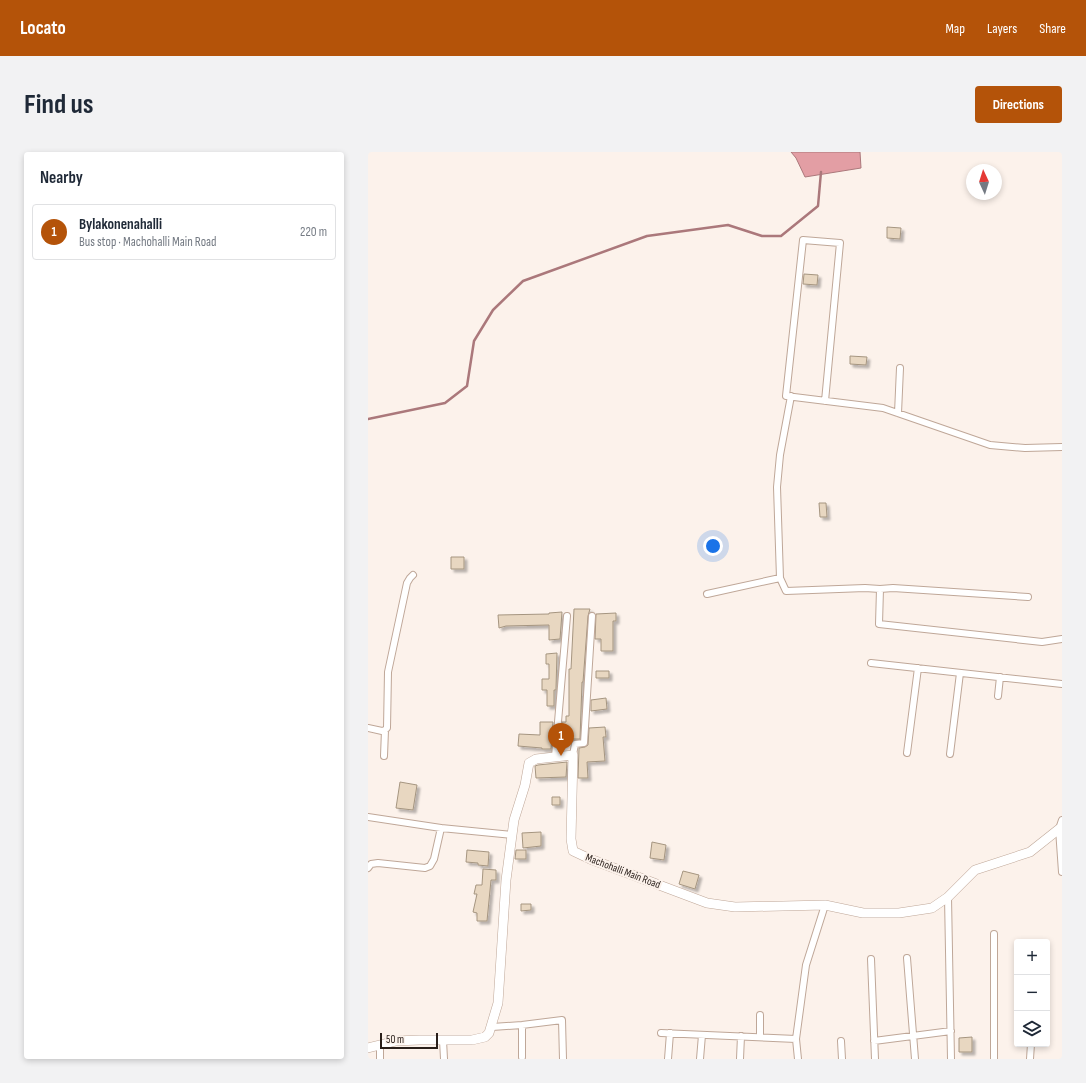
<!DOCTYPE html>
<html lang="en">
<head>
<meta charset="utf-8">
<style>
	body { margin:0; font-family:"Sofia Sans Condensed",sans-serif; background:#f2f2f3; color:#1f2937 }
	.controls { position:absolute; right:12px; bottom:12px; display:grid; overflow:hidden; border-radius:4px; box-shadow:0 2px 6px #0003 }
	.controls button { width:36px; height:36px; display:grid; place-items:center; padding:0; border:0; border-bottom:1px solid #e0e1e3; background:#fff; color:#1f2937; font:20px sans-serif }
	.compass { position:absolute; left:598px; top:12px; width:36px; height:36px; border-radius:50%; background:#fff; box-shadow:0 2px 6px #0003; rotate:356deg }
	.scale { position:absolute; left:12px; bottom:10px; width:58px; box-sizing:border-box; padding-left:4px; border:2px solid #291f1a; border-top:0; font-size:11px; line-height:14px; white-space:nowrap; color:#291f1a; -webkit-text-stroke:3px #fcf2eb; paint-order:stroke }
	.you { position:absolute; left:345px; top:394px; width:14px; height:14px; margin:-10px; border:3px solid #fff; border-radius:50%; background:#1a73e8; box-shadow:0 0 0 6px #1a73e833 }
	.badge { display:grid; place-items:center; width:26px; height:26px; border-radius:50%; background:#b45309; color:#fff; font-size:13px; font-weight:700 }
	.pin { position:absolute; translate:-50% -33px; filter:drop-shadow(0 1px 2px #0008) }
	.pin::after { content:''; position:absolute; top:21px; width:14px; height:12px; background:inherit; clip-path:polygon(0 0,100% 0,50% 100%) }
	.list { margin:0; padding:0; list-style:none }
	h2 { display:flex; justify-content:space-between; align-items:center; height:52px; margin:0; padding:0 16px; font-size:17px }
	h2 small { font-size:13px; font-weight:400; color:#747a83 }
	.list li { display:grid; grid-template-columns:26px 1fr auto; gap:12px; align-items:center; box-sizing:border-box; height:56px; margin:0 8px 8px; padding:0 8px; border:1px solid #e0e1e3; border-radius:4px }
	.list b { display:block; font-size:15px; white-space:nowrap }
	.list p { margin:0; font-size:13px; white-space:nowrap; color:#747a83 }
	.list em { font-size:13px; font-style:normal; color:#747a83 }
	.icon { flex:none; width:22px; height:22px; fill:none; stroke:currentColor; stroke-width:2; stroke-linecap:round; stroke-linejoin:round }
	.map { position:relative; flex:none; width:694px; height:907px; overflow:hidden; border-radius:4px }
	header { display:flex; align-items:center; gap:24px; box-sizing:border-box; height:56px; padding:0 20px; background:#b45309; color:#fff }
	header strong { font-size:19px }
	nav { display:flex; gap:22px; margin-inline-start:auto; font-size:14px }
	.intro { display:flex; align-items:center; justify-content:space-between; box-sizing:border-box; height:96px; padding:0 24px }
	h1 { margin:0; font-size:28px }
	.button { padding:10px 18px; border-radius:4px; background:#b45309; color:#fff; font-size:14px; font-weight:700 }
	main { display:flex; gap:24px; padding:0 24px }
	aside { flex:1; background:#fff; border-radius:4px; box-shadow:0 2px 6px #0003 }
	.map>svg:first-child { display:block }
	.water { fill:#e39ea4; stroke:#ab787b }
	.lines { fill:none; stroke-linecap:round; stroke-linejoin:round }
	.stream { stroke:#ab787b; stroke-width:2.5 }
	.building { fill:#e8d7c1; stroke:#a59580; filter:url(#shadow) }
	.street-casing { stroke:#bfa798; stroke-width:8 }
	.secondary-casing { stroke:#bfa798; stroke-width:10 }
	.street { stroke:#fff; stroke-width:6 }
	.secondary { stroke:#fff; stroke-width:9 }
	.labels { text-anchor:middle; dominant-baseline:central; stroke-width:4; stroke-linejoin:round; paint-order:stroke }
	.street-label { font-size:11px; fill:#291f1a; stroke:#fcf2eb }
</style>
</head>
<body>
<header>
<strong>Locato</strong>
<nav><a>Map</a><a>Layers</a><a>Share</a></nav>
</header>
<div class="intro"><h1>Find us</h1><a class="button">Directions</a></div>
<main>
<aside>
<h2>Nearby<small></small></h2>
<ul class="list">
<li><span class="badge">1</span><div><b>Bylakonenahalli</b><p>Bus stop · Machohalli Main Road</p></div><em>220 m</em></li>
</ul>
</aside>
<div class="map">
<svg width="694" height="907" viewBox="0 0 694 907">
	<defs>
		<filter id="shadow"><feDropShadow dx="3" dy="3" stdDeviation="1" flood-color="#0004"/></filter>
	</defs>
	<rect width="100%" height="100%" fill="#fcf2eb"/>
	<path class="water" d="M423 0H492L493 16 437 25 428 6Z"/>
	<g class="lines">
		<path class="stream" d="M0 267 77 251 99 234 106 189 125 158 155 129 279 84 360 73 394 84H413L450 54 453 20"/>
	</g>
	<path class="building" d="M519 75 533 76 532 87 519 86Z
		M436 122 450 123 449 133 435 132Z
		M482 204 499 205 498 213 482 212Z
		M451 351H458L459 365H452Z
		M83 405H96V417H83Z
		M206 457H222L220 464 215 530H214L212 587H193L194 570H198V564H201V517H203Z
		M194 460 192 487 181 488V473L138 474 131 476 130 463 181 462V461Z
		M248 461V469H245V499H233V487H227L228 462Z
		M189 501 188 536V538H186V554H179V538H174V527H181V512H178V502Z
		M228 519H241V526H228Z
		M238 546 239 557 223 559V548Z
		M172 570H185L183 597H174V596L150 594 151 582 172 583Z
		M237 575 238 585H235L237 609 219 610 220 626H210L211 596 217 595 220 593 221 576Z
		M199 610 198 625 168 626 167 614 170 613Z
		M32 630 49 633 45 658 28 656Z
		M184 645H192V653H184Z
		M173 680V694L155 696 154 681Z
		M284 690 298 693 296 708 282 706Z
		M99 698 121 700 120 714 110 713V711L98 710Z
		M148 698H158V707H147Z
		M115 717 128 718V728H123L119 769H109V761L105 760 109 742H106L108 733H114Z
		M315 719 331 723 327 737 311 732Z
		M153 752H163V758L153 759Z
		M604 885V900H591V886Z"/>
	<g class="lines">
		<g class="street-casing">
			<path id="street" d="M423 244 412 303 409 335 412 426 418 439 497 436 512 437 525 436 660 445
				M457 249 472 91 435 88 418 244 515 256 622 293 657 296 694 295
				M530 261 532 216
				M512 437 511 472 674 490 694 487
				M339 442 412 426
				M503 511 694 532
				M630 544 632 525
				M0 576 14 579 17 578 19 576 20 520 39 431 42 426 45 423
				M539 601 550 516
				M582 602 592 521
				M205 603 207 592 216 591 224 464
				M16 604 17 578
				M187 605 199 464
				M0 665 73 676 144 683
				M694 668 691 677 694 720
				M0 716 3 712 10 711 57 716 62 714 66 707 73 676
				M580 745 583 907
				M539 806 547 907
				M503 807 507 907
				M154 873V905
				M124 875 154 873 194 868 195 907
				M293 881 428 887
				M392 885V863
				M75 888 76 907
				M473 889 474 907
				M506 889 583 879
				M12 893V907
				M300 907 302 881
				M332 907 334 883
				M372 907 373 884
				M430 907 428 887 438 813 457 753
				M626 907V782
				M662 907 663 892"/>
		</g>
		<g class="secondary-casing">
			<path id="secondary" d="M0 896 28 889 51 888H104L117 885 121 881 130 851 138 728 146 668 157 633 161 611 168 607 205 603 203 687 205 699 222 707 339 751 367 755 457 753 495 761H531L564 756 580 745 607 718 662 700 691 677 694 676"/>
		</g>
		<use href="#street" class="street"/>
		<use href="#secondary" class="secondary"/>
	</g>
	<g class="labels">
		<g class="street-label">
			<text transform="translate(255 719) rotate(21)">Machohalli Main Road</text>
		</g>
	</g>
</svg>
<div class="controls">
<button>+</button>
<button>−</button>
<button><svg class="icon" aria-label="layers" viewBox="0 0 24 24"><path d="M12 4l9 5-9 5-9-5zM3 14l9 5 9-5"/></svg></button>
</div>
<svg class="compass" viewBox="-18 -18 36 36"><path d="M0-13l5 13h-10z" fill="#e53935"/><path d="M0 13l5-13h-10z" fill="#747a83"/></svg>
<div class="scale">50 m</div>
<div class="you"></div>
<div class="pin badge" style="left:193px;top:604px">1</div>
</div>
</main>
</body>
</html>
